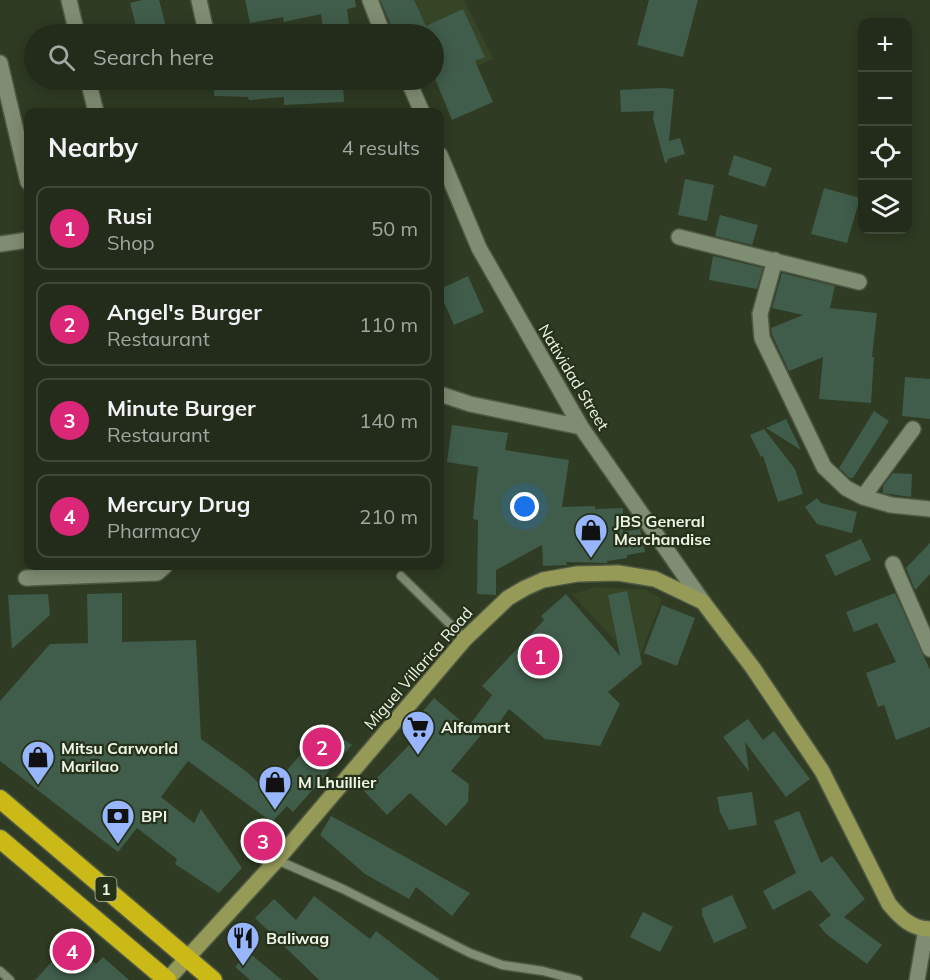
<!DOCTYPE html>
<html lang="en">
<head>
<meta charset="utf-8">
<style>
	body { margin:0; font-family:Mulish,sans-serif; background:#2f3827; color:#f1f3f6 }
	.controls { position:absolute; right:18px; top:18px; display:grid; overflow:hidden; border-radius:12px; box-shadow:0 3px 15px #0003 }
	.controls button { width:54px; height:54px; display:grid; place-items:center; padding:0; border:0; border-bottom:2px solid #404839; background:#232c1a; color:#f1f3f6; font:30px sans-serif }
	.you { position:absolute; left:525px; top:507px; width:21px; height:21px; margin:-15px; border:4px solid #fff; border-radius:50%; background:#1a73e8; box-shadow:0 0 0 9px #1a73e833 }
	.badge { display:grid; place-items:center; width:39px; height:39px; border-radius:50%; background:#db2777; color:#fff; font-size:20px; font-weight:700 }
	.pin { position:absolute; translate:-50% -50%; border:3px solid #fff; box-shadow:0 2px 6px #0006 }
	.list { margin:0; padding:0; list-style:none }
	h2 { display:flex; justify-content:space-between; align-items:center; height:78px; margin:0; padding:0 24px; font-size:26px }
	h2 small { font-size:20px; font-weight:400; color:#a3a7a2 }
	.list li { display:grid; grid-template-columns:39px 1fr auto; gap:18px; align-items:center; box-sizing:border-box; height:84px; margin:0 12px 12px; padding:0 12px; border:2px solid #404839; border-radius:12px }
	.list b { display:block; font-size:22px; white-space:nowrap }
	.list p { margin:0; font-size:20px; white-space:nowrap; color:#a3a7a2 }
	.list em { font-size:20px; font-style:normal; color:#a3a7a2 }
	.icon { flex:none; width:33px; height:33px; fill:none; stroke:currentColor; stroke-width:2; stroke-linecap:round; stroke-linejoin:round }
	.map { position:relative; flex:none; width:930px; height:980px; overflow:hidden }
	.search { position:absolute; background:#232c1a; box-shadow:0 3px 15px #0003; left:24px; top:24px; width:420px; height:66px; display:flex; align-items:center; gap:15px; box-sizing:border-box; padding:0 21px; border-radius:33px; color:#a3a7a2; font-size:22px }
	.panel { position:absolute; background:#232c1a; box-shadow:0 3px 15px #0003; left:24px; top:108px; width:420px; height:462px; border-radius:12px }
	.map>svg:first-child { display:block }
	.built { fill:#364526 }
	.building { fill:#405c4a }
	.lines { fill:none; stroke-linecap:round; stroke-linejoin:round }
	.lane-casing { stroke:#4f5944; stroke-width:11 }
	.street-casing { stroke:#4f5944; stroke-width:18 }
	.secondary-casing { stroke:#4f5944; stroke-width:18 }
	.highway-casing { stroke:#4f5944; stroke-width:21 }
	.lane { stroke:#7f8d72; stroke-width:8 }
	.street { stroke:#7f8d72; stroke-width:15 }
	.secondary { stroke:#969a57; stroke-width:15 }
	.highway { stroke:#cbb918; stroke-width:18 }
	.labels { text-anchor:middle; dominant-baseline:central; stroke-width:4.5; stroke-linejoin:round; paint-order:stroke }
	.shield { fill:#263119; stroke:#b1baa8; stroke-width:1.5 }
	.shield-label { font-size:15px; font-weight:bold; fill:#edf5e6 }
	.street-label { font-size:16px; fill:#edf5e6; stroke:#263119 }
	.poi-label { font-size:16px; font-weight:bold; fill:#edf5e6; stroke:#263119; text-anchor:start }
</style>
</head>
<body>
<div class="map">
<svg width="930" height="980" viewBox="0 0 930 980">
	<rect width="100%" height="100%" fill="#2f3b23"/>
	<path class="built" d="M383 0H464L493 59 422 88 418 80H434V34H398Z
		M596 587 646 590 662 599 637 664 572 594Z"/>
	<path class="building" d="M142 0H159L168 34H138L130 3Z
		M245 0H355L356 7 347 9 349 24 323 28 321 14 284 22 283 17 250 23Z
		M380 0H414L426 26 463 9 485 57 475 61 493 102 452 120 434 76V34H395Z
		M649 0H698L683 57 637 45Z
		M214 80H343L344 102 284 105V97L249 100 248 97 214 96Z
		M661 88 674 89 669 141 680 138 685 154 668 159 667 163H665L653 119 654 111 621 112 620 90Z
		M734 155 772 168 765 187 728 175Z
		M685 179 714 185 707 221 678 215Z
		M824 188 860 198 847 243 811 234Z
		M720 215 758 225 752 245 715 236Z
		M713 256 763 268 757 289 709 280Z
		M782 273 835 286 830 308 877 313 872 357H874L871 403 819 399 823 357 789 371 772 335 771 328 803 315 772 308Z
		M468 276 484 312 454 325 440 293V289Z
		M905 377 930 379V419L902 416Z
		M874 411 889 421 853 478H850L839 468Z
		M786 419 801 450 766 428Z
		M452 425 508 433 505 450 569 460 562 507 595 506V509L623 508V532L640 529 645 552 627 555V558L607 561V563L566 562 567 565 543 566 542 545 496 570V595L477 594 478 520 473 519 478 467 447 462Z
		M764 429 795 469 803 494 778 502 763 456 761 457 750 435Z
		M893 473 912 474 911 497 883 493V486Z
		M817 498 821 503 857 512 852 533 817 524 805 507Z
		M861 539 871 560 835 576 825 555Z
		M930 543V574L915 590 906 568Z
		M627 591 642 664 608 692 620 704 600 746 545 739 509 709 496 727 491 723 451 771 469 784 468 802 446 826 410 793 387 815 364 791 415 739 406 731 434 698 468 727 492 695 482 686 544 620 541 616 566 594 620 656 608 595Z
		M122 593V642L196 640 201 739 247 772 268 792 328 723 339 736 352 745 293 812 287 806 272 822 188 761 161 797 194 823 201 809 242 868 219 893 175 864 177 859 137 828 118 852 0 761V701L50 644 88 643 87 594Z
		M895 593 930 670V727L896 740 884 705 878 707 866 673 896 662 877 623 854 632 846 612Z
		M48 594 50 615 12 649 8 595Z
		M662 605 695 618 677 666 644 653Z
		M748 719 763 740 774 731 810 779 786 797 745 742 749 772 723 737Z
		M752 792 757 825 729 830 720 812 717 797Z
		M799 811 821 863 832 856 865 899 844 917 882 945 867 964 826 934 819 925 831 915 810 890 773 910 763 891 796 873 774 821Z
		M331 816 357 830 470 893 452 916 416 887 409 899 365 874 320 835Z
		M732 895 747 928 714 943 702 915V908Z
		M314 896 370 939 376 931 440 980H319L255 918 274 899 296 920Z
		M643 912 673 927 660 952 630 937Z
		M71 941 96 964 103 957 129 980H35Z
		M248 952 282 980H250L235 967Z"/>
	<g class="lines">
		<g class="lane-casing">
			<path id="lane" d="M401 576 465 639
				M277 860 343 889 470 953 502 965 543 971 578 980
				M0 971 10 980"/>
		</g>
		<g class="street-casing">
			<path id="street" d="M69 0 77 34
				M199 0 205 27 211 34
				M370 0 383 34
				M0 63 28 182
				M88 80 96 112
				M408 80 422 112
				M440 155 479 248 581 427 703 602
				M679 237 859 282
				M0 244 28 240
				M775 260 760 314 762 338 824 467 846 488 863 497 891 505 930 509
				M440 394 470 404 581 427
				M863 497 913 429
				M893 564 930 649
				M26 578 157 573 165 566
				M917 980 926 929"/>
		</g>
		<g class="secondary-casing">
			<path id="secondary" d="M167 980 277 860 465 639 508 598 525 588 543 580 577 574 618 573 655 579 703 602 753 668 822 771 889 904C900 917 911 929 930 929"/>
		</g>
		<g class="highway-casing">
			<path id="highway" d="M0 799 213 980
				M0 839 167 980"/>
		</g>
		<use href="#lane" class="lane"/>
		<use href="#street" class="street"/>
		<use href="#secondary" class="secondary"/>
		<use href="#highway" class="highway"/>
	</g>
	<defs>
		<g id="shop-pin" transform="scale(1.725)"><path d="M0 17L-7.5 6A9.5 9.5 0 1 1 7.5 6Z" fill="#97b6fd" stroke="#263119"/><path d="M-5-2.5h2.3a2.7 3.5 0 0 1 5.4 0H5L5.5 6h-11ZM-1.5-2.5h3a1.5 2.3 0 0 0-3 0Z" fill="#111"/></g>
		<g id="supermarket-pin" transform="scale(1.725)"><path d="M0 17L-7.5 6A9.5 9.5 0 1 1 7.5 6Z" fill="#97b6fd" stroke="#263119"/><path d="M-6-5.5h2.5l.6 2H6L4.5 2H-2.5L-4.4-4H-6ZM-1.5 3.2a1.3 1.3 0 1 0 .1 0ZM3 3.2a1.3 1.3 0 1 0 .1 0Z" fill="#111"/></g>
		<g id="bank-pin" transform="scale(1.725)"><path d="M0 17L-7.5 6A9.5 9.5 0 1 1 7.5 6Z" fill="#97b6fd" stroke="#263119"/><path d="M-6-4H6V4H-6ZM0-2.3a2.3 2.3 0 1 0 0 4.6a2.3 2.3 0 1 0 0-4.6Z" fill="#111"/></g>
		<g id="restaurant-pin" transform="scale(1.725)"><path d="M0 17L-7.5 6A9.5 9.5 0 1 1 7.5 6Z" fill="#97b6fd" stroke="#263119"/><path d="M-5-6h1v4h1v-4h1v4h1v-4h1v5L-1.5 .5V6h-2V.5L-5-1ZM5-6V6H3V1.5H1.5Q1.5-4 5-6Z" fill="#111"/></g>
	</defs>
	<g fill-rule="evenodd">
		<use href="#shop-pin" x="591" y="530"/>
		<use href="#supermarket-pin" x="418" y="727"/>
		<use href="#shop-pin" x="38" y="757"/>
		<use href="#shop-pin" x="275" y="782"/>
		<use href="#bank-pin" x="118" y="816"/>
		<use href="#restaurant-pin" x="243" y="938"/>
	</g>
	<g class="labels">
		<rect class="shield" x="95.5" y="877" width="21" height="24" rx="4.5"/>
		<g class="shield-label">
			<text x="106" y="889">1</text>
		</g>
		<g class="street-label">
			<text transform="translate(574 377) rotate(59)">Natividad Street</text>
			<text transform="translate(418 668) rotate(-49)">Miguel Villarica Road</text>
		</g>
		<g class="poi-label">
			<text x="614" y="521">JBS General<tspan x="614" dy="18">Merchandise</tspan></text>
			<text x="441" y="727">Alfamart</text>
			<text x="61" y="748">Mitsu Carworld<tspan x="61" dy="18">Marilao</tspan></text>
			<text x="298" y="782">M Lhuillier</text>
			<text x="141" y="816">BPI</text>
			<text x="266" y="938">Baliwag</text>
		</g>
	</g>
</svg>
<div class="controls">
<button>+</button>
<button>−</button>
<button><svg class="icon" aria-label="locate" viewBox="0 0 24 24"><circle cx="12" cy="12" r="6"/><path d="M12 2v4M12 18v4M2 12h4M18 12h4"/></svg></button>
<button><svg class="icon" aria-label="layers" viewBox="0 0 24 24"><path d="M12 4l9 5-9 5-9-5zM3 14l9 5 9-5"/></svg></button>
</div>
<div class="you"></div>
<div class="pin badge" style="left:540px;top:656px">1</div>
<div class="pin badge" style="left:322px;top:747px">2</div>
<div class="pin badge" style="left:263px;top:841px">3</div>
<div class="pin badge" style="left:72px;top:951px">4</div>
<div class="search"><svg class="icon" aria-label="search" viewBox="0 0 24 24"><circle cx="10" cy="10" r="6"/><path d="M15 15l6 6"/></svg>Search here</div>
<section class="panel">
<h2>Nearby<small>4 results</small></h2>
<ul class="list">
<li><span class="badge">1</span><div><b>Rusi</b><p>Shop</p></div><em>50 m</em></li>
<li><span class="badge">2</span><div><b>Angel's Burger</b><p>Restaurant</p></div><em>110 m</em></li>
<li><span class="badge">3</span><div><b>Minute Burger</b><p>Restaurant</p></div><em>140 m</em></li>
<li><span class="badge">4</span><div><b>Mercury Drug</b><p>Pharmacy</p></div><em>210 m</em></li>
</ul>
</section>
</div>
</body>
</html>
